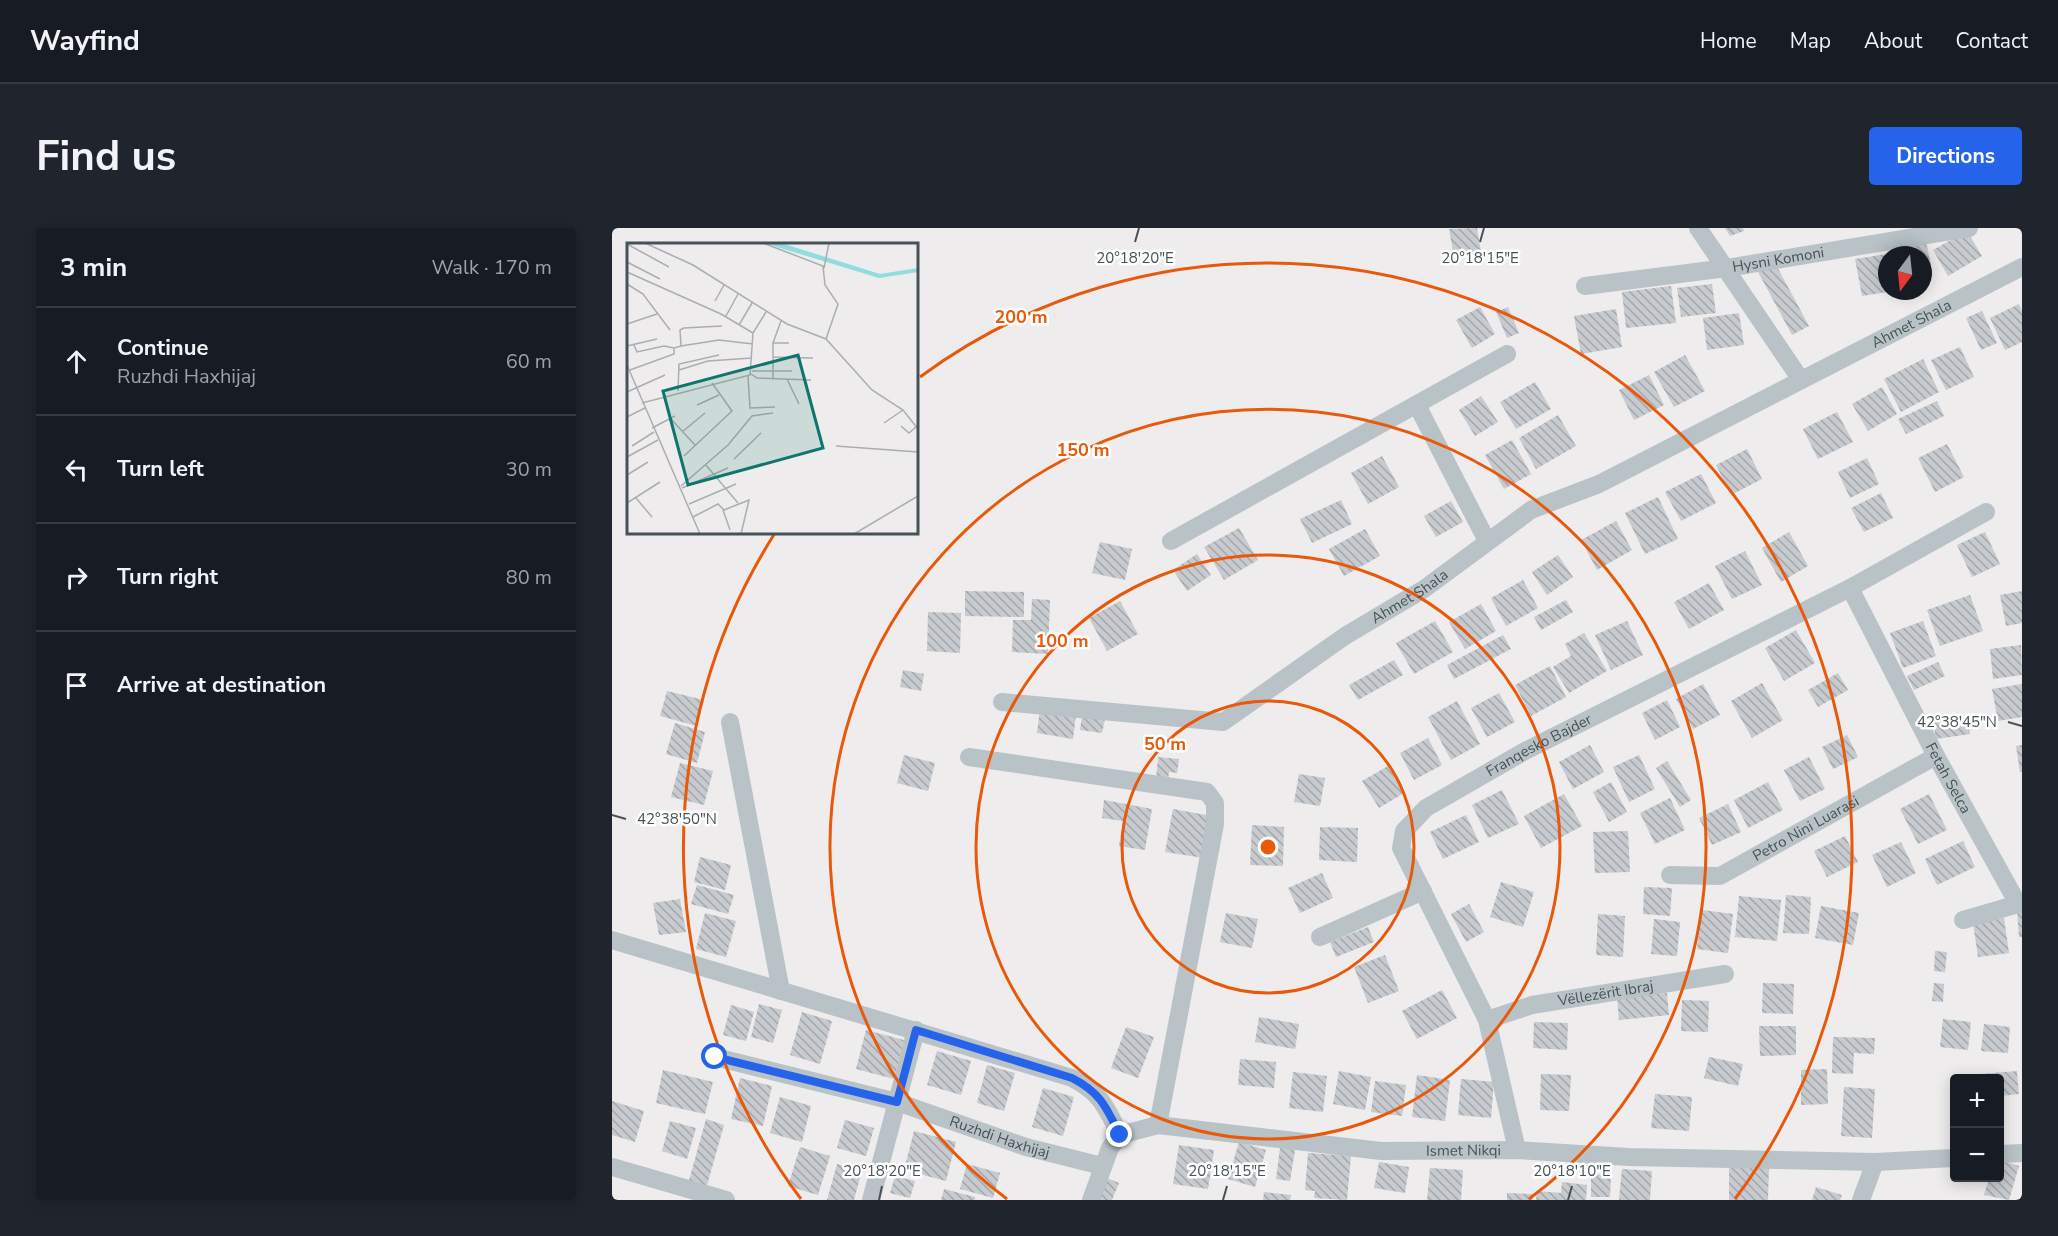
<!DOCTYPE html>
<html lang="en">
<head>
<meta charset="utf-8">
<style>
	body { margin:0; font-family:"Nunito Sans",sans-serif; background:#20242c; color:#f1f3f6 }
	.controls { position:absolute; right:18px; bottom:18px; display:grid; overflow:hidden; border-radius:6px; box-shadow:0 3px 15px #0003 }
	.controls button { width:54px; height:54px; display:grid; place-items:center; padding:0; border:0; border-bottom:2px solid #363941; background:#171b24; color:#f1f3f6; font:30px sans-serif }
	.compass { position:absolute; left:1266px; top:18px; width:54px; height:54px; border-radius:50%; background:#171b24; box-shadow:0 3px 15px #0003; rotate:195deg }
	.stop { position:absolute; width:18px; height:18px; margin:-14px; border:4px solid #2563eb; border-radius:50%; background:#fff }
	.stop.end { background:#2563eb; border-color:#fff; box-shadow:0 2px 6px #0008 }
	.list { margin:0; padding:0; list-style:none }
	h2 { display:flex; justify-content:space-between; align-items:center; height:78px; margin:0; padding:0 24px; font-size:26px }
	h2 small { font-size:20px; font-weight:400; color:#9ea1a6 }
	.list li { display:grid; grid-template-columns:39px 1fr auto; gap:18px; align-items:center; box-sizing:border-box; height:108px; padding:0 24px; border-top:2px solid #363941 }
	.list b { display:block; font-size:22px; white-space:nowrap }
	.list p { margin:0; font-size:20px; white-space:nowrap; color:#9ea1a6 }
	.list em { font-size:20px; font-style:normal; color:#9ea1a6 }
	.icon { flex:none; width:33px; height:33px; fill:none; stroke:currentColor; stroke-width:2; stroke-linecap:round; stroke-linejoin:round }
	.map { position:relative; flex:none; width:1410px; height:972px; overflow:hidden; border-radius:6px }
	header { display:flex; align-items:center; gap:36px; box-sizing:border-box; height:84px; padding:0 30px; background:#171b24; border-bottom:2px solid #363941 }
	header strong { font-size:28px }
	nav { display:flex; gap:33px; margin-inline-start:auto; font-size:21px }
	.intro { display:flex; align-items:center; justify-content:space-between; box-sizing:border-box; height:144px; padding:0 36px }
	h1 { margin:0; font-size:42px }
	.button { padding:15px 27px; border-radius:6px; background:#2563eb; color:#fff; font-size:21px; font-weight:700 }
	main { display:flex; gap:36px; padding:0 36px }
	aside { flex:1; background:#171b24; border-radius:6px; box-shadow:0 3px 15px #0003 }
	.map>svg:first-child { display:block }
	.building { fill:url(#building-back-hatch) }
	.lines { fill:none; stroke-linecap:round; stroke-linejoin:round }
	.street { stroke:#b9c3c7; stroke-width:18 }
	.route { stroke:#2563eb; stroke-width:8 }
	.ticks { fill:none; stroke:#475257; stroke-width:2 }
	.ring { fill:none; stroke:#e8590c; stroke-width:3 }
	.labels { text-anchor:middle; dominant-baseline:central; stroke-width:5; stroke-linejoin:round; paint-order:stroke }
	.street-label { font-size:15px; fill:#475257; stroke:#fff }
	.inset-road { fill:none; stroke:#abaeb0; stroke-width:1.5 }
	.view { fill:#0f766e; fill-opacity:0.15; stroke:#0f766e; stroke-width:3 }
	.inset-edge { fill:none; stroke:#475257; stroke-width:3 }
	.ticks-label { font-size:15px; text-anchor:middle; fill:#475257; stroke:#fff; stroke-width:5; stroke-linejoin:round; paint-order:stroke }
	.centre { fill:#e8590c; stroke:#fff; stroke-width:3 }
	.ring-label { font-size:18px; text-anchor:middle; font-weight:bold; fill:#e8590c; stroke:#fff; stroke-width:5; stroke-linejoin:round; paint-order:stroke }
</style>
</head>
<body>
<header>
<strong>Wayfind</strong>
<nav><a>Home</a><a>Map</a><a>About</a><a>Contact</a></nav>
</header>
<div class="intro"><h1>Find us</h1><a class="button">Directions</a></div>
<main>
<aside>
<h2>3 min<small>Walk · 170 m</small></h2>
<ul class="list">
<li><svg class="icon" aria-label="ahead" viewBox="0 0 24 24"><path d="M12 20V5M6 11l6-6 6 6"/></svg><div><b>Continue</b><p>Ruzhdi Haxhijaj</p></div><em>60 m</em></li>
<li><svg class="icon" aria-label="left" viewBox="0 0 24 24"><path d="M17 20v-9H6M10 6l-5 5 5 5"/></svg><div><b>Turn left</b></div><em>30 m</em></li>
<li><svg class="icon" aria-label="right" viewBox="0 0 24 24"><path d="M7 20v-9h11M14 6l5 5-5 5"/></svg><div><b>Turn right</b></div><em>80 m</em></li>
<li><svg class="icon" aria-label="arrive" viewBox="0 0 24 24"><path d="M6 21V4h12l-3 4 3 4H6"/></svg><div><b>Arrive at destination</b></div></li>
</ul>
</aside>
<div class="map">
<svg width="1410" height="972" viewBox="0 0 1410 972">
	<defs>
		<pattern id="building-back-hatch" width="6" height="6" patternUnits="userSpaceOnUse" patternTransform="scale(1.5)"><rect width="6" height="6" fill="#c7cace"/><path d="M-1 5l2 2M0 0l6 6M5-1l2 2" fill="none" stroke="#a3a7aa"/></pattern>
	</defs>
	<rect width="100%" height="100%" fill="#eeecec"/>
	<path class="building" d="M865 0 869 24 842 29 837 1Z
		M1113 0H1131L1132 3 1118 8Z
		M1355 3 1370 28 1336 48 1321 22Z
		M1313 10 1319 36 1311 38V27H1285L1283 16Z
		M1275 26V64L1250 68 1243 31Z
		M1162 33 1197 98 1180 107 1145 42Z
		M1100 56 1104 85 1069 89 1065 60Z
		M1059 58 1064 95 1014 100 1010 64Z
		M1407 76 1410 83V114L1393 122 1378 90Z
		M868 79 883 106 860 120 844 92Z
		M896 79 907 105 895 110 884 84Z
		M1004 81 1010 119 969 126 962 88Z
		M1370 83 1385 115 1369 122 1354 90Z
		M1127 85 1132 117 1095 122 1091 90Z
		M1348 119 1362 149 1334 162 1319 132Z
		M1073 127 1093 163 1062 179 1042 144Z
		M1311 131 1327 164 1289 184 1272 151Z
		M1037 147 1052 177 1022 192 1007 162Z
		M923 154 939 181 904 201 888 174Z
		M1270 159 1285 186 1256 203 1240 176Z
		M869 168 886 194 863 208 847 182Z
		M1325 173 1332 188 1294 206 1286 191Z
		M1225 184 1241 214 1206 231 1191 201Z
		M946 187 964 218 924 241 907 210Z
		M900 212 919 246 892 261 873 227Z
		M1335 216 1352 249 1323 264 1306 230Z
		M1135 221 1150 251 1119 267 1104 237Z
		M770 228 787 259 756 276 739 245Z
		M1255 230 1267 256 1238 270 1226 244Z
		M1089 246 1104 275 1069 293 1053 264Z
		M1269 265 1281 290 1252 304 1239 280Z
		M1046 269 1066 311 1033 326 1013 285Z
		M729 272 740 296 700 315 688 291Z
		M839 273 851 294 824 309 812 288Z
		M1004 293 1020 322 985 342 969 312Z
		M627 300 646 332 612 352 592 319Z
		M753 301 768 328 732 348 717 321Z
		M1177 304 1196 338 1169 354 1150 320Z
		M1373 304 1388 336 1360 349 1345 317Z
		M488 314 520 321 513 352 480 345Z
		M1133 323 1150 357 1120 371 1103 338Z
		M585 326 599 347 575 363 561 342Z
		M946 327 961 349 935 367 920 344Z
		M911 352 926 380 894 398 879 370Z
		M1097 355 1112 382 1077 401 1062 374Z
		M353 363 412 364V389L353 388Z
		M1410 363V395L1394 398 1388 367Z
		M1358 367 1371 403 1328 418 1315 382Z
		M420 371 438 372 436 426 400 424 401 392H419Z
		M954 372 961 384 929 402 922 389Z
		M508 373 526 406 495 423 477 390Z
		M869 376 884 403 853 421 837 394Z
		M316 384 349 385 348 425 315 423Z
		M823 393 841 424 802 446 784 415Z
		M1015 393 1031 427 999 442 983 407Z
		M1311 393 1324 428 1291 440 1278 405Z
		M1184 402 1203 435 1172 453 1153 420Z
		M972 405 995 443 957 465 941 439 959 428 953 416Z
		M891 407 899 421 842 451 835 437Z
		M1409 417 1410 447 1381 451 1378 421Z
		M782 432 791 447 746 472 737 457Z
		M1326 434 1333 448 1302 462 1295 448Z
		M938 438 954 469 919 488 903 457Z
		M291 442 312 446 309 463 288 459Z
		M1226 445 1236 462 1206 479 1196 462Z
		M1150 455 1171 492 1140 510 1119 473Z
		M1091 456 1108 487 1081 501 1064 471Z
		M1410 456V489L1386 493 1380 461Z
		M55 463 92 472 85 498 48 488Z
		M887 465 903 494 875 509 859 480Z
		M1055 472 1068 499 1043 512 1030 485Z
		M845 473 868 516 839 532 816 489Z
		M428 481 464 487 461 511 425 505Z
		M470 488 493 491 490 505 468 502Z
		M1355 490 1358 506 1324 511 1321 494Z
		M63 495 93 504 85 535 54 526Z
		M1235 507 1246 529 1221 541 1210 519Z
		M816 510 830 537 802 552 788 525Z
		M978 517 992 544 961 561 947 534Z
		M1410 517V544H1408L1404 518Z
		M292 527 323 535 316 563 285 555Z
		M1027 527 1043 561 1017 574 1001 539Z
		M546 529 567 531 565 545 557 544 556 553 544 552Z
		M1197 529 1213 561 1188 573 1172 542Z
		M1055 533 1079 572 1068 579 1044 540Z
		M68 535 101 543 92 577 59 569Z
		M776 538 792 565 767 580 750 553Z
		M687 546 713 550 708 578 682 574Z
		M999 554 1015 584 997 594 981 564Z
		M1156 554 1171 582 1136 600 1122 572Z
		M890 562 907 596 876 610 860 577Z
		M952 566 970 598 929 620 912 588Z
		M1317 566 1335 602 1306 616 1288 581Z
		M1058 570 1073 602 1043 616 1028 585Z
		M492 572 540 581 533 622 507 618 511 593 490 590Z
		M1116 576 1129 604 1100 617 1087 590Z
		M561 581 600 588 592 630 553 624Z
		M854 587 867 614 831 631 818 604Z
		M640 597 672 599 671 638 638 637Z
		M708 599 746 600 745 634 707 632Z
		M1016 603 1018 644 983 645 981 604Z
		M1233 608 1246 634 1215 649 1202 623Z
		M1351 613 1363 639 1325 657 1313 631Z
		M1289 614 1304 645 1275 659 1260 627Z
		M88 629 119 637 113 662 82 654Z
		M710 645 721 670 688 685 676 660Z
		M889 654 922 664 911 699 878 689Z
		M85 657 122 667 116 686 79 676Z
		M1032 659 1060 660 1058 688 1031 686Z
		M1174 667 1199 669 1197 706 1171 705Z
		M1127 668 1169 672 1165 713 1123 709Z
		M68 671 74 704 47 707 41 675Z
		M857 676 872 704 854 714 839 686Z
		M1209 678 1247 685 1241 717 1203 710Z
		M1090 682 1121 686 1116 725 1085 721Z
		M1405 682H1410V709H1407Z
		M93 685 124 693 114 729 84 721Z
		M614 685 646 691 640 720 608 714Z
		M986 686 1013 688 1011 729 984 727Z
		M1392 690 1397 725 1366 729 1361 695Z
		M1042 691 1068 694 1065 728 1039 726Z
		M756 699 762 714 724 729 718 714Z
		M1323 723 1335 724 1333 744 1322 743Z
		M773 727 787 763 756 775 742 739Z
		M1151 755 1182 756 1181 786 1150 785Z
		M1322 755 1332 756 1331 774 1320 773Z
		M830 762 845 790 805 811 790 783Z
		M1055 765 1057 787 1007 792 1005 769Z
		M1070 772 1097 773 1096 804 1069 803Z
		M147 776 170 782 161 815 139 809Z
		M119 777 142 784 134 813 111 807Z
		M190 784 220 793 208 836 178 827Z
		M647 789 687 796 683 821 643 814Z
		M1331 791 1359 794 1356 822 1328 819Z
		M922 794 956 795 955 822 921 820Z
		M1372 796 1398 799 1396 825 1369 823Z
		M1147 798H1184V827L1148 828Z
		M514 799 542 809 526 850 499 840Z
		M254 802 292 812 282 851 244 841Z
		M1221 809 1263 810 1262 826 1242 825 1241 846 1220 845Z
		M325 823 359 833 349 867 315 857Z
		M1097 829 1131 836 1126 858 1092 850Z
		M628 831 664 834 662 860 626 857Z
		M375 837 403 845 392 883 365 875Z
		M1215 841 1216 876 1189 877V842Z
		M51 842 101 854 93 886 44 875Z
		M727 843 759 849 753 882 721 876Z
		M1405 843 1407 866 1388 868V850H1369L1368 846Z
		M681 844 715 848 711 884 677 880Z
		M929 846 959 847 957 883 928 882Z
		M805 847 838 852 833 893 800 889Z
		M128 850 160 858 151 898 119 891Z
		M849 851 882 854 879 890 846 887Z
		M763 853 794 857 790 888 759 884Z
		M1232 859 1263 861 1260 910 1229 908Z
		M431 860 462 869 451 908 420 899Z
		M1043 866 1080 869 1077 903 1039 900Z
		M168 869 199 878 190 914 158 905Z
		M0 873 32 883 23 914 0 907Z
		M94 891 112 897 94 961 76 956Z
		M233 892 262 900 254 928 225 920Z
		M58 893 84 900 75 931 50 923Z
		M302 903 344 914 334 953 292 942Z
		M627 914 654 922 643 959 616 951Z
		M567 917 602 922 596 961 561 956Z
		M188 919 218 928 206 967 176 958Z
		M668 920 683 922 678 953 664 951Z
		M696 925 739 928 735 972 702 970 703 963 693 962Z
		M1388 932 1407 938 1397 972 1372 967 1377 950H1388Z
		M767 934 797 939 793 965 762 960Z
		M225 936 250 942 242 972H215Z
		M355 936 388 945 381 970 348 961Z
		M1117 938 1157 939 1156 972H1117Z
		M818 940 851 942 849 972H815Z
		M1010 941 1040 943 1038 972H1007Z
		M979 946 999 947 998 969H979Z
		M283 948 303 953 298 970 278 965Z
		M495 950 507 955 500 972H486Z
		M950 954 975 957 974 972H924L925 963 949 965Z
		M1204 959 1230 967 1228 972H1200Z
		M332 961 363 969V972H329Z
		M652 964 679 967 678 972H651Z
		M895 965 921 966V972H895Z"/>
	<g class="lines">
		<g class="street">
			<path d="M1086 0 1189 152"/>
			<path id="s1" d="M973 58 1115 40 1357 0"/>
			<path d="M805 177 875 313"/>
			<path d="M559 313 895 126"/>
			<path id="s2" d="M1238 360 1324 528 1406 676"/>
			<path id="s3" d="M390 474 611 494 733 408 812 361 919 282 987 256 1410 39"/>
			<path d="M118 494 169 763"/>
			<path d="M357 529 595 564 603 575V596L546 897"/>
			<path id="s4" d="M1058 647 1108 648 1324 528"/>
			<path d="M1351 692 1410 675"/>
			<path d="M708 709 811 663"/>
			<path d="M0 712 460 850C489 865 494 879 508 907"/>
			<path id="s5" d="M875 792 920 777 1113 746"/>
			<path id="s6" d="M103 829 285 874 414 919 490 938"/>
			<path id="s7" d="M905 922 875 792 789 620 792 603 814 580 913 523 1238 360 1374 284"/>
			<path d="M1388 926 1410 925"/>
			<path d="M0 939 114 972"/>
			<path d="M259 972 304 802"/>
			<path id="s8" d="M479 972 498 920 508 907 546 897 769 923 905 922 1017 929 1263 934 1342 930"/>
			<path d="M1249 972 1263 934"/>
		</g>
	</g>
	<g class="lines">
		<path class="route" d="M103 829 285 874 304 802 460 850C489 865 494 879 508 907"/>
	</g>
	<path class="ticks" d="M523 14 527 0M868 14 872 0M1396 494 1410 498M0 587 14 591M267 972 270 958M611 972 615 958M956 972 960 958"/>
	<g class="ring">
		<circle cx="656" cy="619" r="146"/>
		<circle cx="656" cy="619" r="292"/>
		<path d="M395 971A438 438 0 1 1 917 971"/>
		<path d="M189 971A585 585 0 0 1 163 305M308 149A585 585 0 0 1 1123 971"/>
	</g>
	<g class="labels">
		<g class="street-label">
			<text stroke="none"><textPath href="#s1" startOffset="195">Hysni Komoni</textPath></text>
			<text stroke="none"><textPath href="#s3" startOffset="1020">Ahmet Shala</textPath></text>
			<text stroke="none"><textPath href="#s3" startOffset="447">Ahmet Shala</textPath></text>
			<text stroke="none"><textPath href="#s7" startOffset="504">Franqesko Bajder</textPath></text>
			<text stroke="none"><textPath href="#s2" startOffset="214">Fetah Selca</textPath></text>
			<text stroke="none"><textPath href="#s4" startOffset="148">Petro Nini Luarasi</textPath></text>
			<text stroke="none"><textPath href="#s5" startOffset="122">Vëllezërit Ibraj</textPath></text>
			<text stroke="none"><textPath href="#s6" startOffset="296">Ruzhdi Haxhijaj</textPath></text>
			<text stroke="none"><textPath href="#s8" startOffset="418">Ismet Nikqi</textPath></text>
		</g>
	</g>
	<g transform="translate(15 15)">
		<rect width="291" height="291" fill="#eeecec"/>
		<path d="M137 0H154L253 31 291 25V29L252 35Z" fill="#90dde0"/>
		<path class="inset-road" d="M18 0 66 22 160 81 199 96 245 147 276 167 291 186M136 0 196 23 198 42 211 61 199 96M0 1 42 24M0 19 33 36M197 25 202 0M0 29 94 71 126 90M0 41 16 51 43 87M88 58 97 42M99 73 111 51M154 78 146 100H162M0 81 30 71M112 82 125 60M146 100V136M7 102 10 109 37 103 47 105M0 103 30 96M54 103 53 87 57 85 95 83M146 114 186 115M0 122 73 291M3 127 47 111V105L54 103 92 97 126 101M52 127 81 118 125 115M125 128H165M124 131 130 135 184 137M121 133 123 165 148 164M160 136 172 161M51 148 52 121 92 112M0 149 38 132M15 160 123 132 126 90 139 69M70 162 92 152M0 174 18 165M44 176 68 202M257 180 276 167M274 183 282 190 290 183M25 185 48 173M55 189 78 170M5 203 27 189M209 203 291 209M57 213 105 168 85 140M0 214 31 197M107 216 134 190M78 221 111 260M0 232 21 219M54 243 101 202 125 173 146 170M55 245 101 225M9 255 25 274M0 260 33 239M62 261 109 241M96 267 103 287M66 274 91 261 97 267 122 257 114 291M227 291 291 253"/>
		<path class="view" d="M171 112 196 205 61 242 36 148Z"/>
		<rect width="291" height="291" class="inset-edge"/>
	</g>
	<g class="ticks-label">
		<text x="523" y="35">20°18'20"E</text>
		<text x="868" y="35">20°18'15"E</text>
		<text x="1345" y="499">42°38'45"N</text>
		<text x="65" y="596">42°38'50"N</text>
		<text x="270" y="948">20°18'20"E</text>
		<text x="615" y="948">20°18'15"E</text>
		<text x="960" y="948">20°18'10"E</text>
	</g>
	<circle cx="656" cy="619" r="9" class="centre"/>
	<g class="ring-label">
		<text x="409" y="95">200 m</text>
		<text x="471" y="228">150 m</text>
		<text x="450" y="419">100 m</text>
		<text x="553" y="522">50 m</text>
	</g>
</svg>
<div class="controls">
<button>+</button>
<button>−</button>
</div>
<svg class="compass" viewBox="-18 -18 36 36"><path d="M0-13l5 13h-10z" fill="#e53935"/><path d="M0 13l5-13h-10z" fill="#9ea1a6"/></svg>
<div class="stop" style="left:103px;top:829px"></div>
<div class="stop end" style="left:508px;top:907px"></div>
</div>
</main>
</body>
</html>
